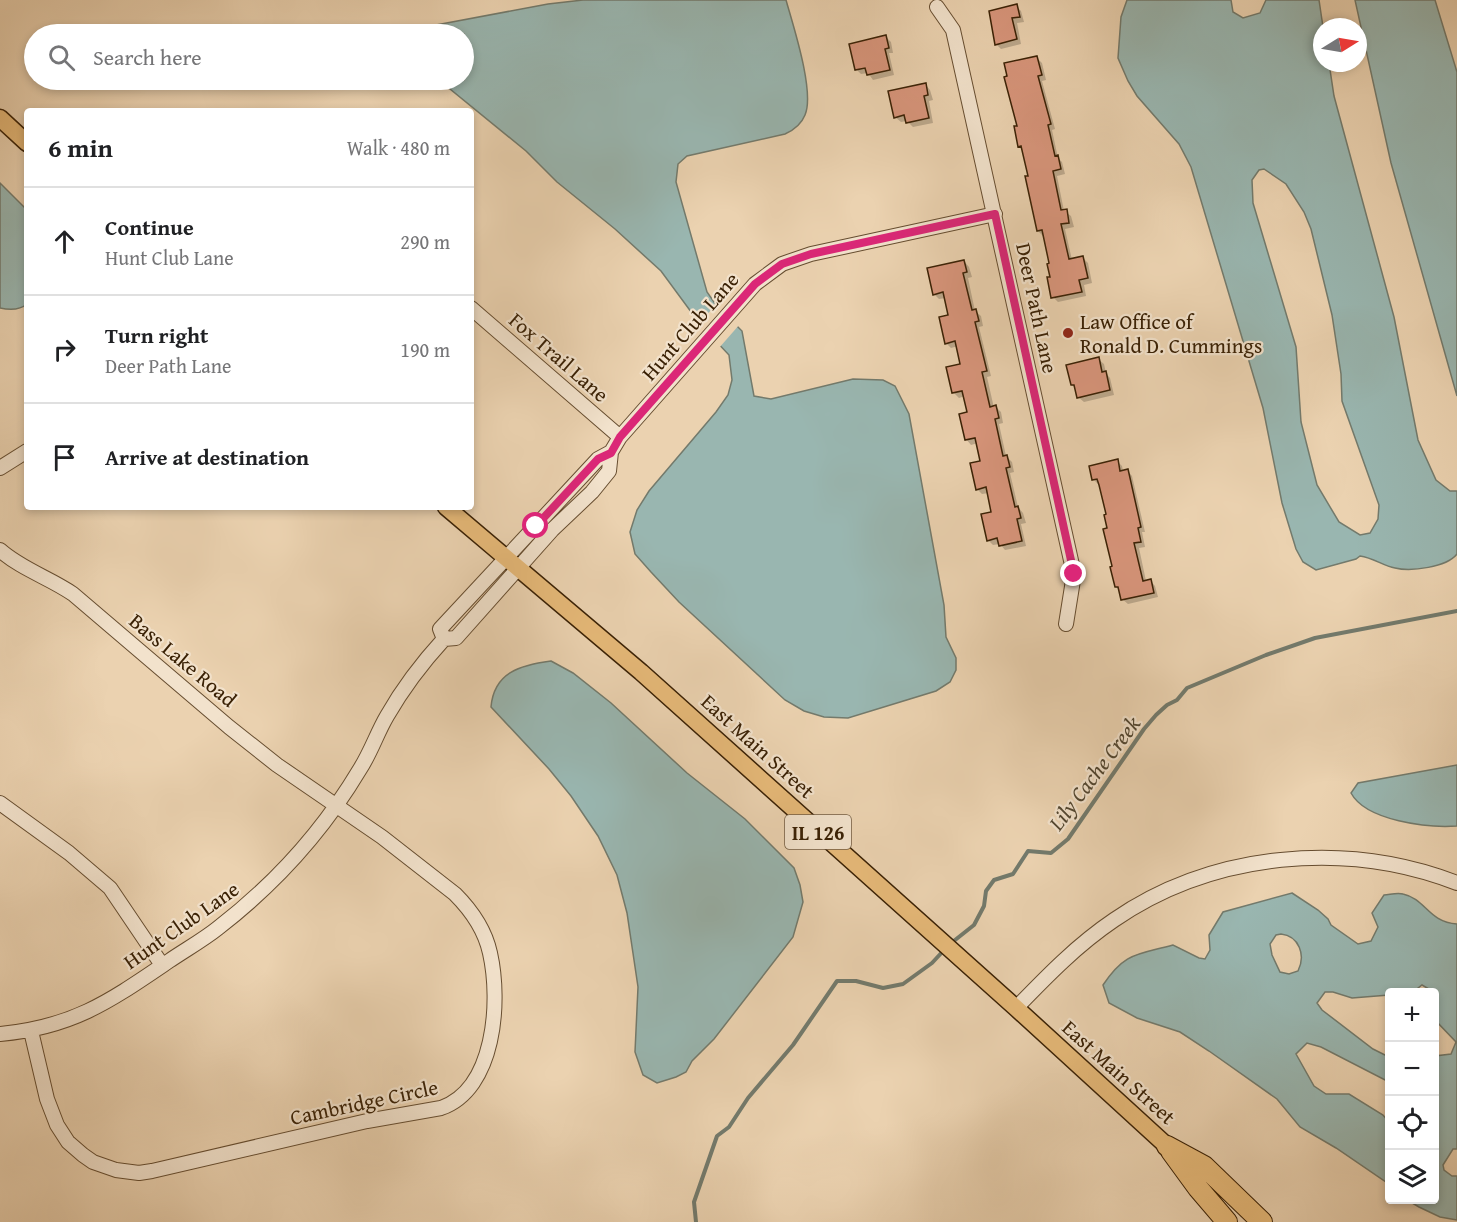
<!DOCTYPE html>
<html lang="en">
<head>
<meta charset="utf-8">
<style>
	body { margin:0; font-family:"Gentium Book Plus",serif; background:#f2f2f2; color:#202124 }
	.controls { position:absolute; right:18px; bottom:18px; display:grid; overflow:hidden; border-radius:6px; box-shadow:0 3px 9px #0003 }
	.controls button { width:54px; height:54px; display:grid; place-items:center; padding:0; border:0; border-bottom:2px solid #e0e0e0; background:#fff; color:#202124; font:30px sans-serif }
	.compass { position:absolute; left:1313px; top:18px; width:54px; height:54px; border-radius:50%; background:#fff; box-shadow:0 3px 9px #0003; rotate:79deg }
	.stop { position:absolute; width:18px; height:18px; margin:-14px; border:4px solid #db2777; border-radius:50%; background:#fff }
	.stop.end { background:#db2777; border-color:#fff; box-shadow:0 2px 6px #0008 }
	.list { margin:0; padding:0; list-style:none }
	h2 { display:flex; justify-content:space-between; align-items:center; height:78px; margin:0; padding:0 24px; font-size:26px }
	h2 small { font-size:20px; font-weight:400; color:#757577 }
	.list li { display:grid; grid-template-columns:39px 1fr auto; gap:18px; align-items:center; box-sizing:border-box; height:108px; padding:0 24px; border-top:2px solid #e0e0e0 }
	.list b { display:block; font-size:22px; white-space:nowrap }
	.list p { margin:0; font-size:20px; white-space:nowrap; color:#757577 }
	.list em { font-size:20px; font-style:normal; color:#757577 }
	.icon { flex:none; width:33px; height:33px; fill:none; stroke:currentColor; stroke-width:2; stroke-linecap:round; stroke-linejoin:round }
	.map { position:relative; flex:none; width:1457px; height:1222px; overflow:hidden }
	.search { position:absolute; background:#fff; box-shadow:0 3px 9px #0003; left:24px; top:24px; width:450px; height:66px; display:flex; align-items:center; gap:15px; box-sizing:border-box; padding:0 21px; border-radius:33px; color:#757577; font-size:22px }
	.panel { position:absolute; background:#fff; box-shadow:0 3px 9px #0003; left:24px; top:108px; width:450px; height:402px; border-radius:6px }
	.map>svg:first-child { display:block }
	.water { fill:#99b6b0; stroke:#737a6c; stroke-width:1.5; fill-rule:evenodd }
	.pier { fill:#ebd2b0 }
	.shadow { fill:#0003 }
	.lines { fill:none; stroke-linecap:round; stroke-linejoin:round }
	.stream { stroke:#737a6c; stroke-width:4 }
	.building { fill:#d8957b; stroke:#3a2105; stroke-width:1.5 }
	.minor-casing { stroke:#664d30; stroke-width:16 }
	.major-casing { stroke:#3a2105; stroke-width:19 }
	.highway-casing { stroke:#3a2105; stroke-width:22 }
	.minor { stroke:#f2e2cc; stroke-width:14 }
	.major { stroke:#e6b978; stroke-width:16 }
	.highway { stroke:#e6b978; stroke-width:20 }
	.route { stroke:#db2777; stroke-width:8 }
	.poi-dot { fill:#8f2418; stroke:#f2e2cc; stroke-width:2 }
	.labels { text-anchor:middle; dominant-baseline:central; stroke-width:4.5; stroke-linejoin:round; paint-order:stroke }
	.shield { fill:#f2e2cc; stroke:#715b41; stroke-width:1.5 }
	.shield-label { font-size:20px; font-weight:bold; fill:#3a2105 }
	.street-label { font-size:21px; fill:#3a2105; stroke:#f2e2cc }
	.poi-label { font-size:21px; fill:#3a2105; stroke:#f2e2cc; text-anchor:start }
	.water-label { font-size:22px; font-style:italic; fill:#524630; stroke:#f2e2cc }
</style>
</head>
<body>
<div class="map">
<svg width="1457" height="1222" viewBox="0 0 1457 1222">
	<rect width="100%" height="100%" fill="#ebd2b0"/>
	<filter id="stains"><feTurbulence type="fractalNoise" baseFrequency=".00333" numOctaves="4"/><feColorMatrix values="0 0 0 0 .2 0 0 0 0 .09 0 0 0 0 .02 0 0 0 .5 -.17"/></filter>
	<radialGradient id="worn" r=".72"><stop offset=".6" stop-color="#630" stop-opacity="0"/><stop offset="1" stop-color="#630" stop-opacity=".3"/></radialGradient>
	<path class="water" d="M583 0H786C793 25 815 92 805 115 801 125 794 130 785 134L687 156 678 164 676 182 707 292 716 305 742 331 754 396 771 399 853 379 883 380 895 386 909 414 944 605 946 637 956 658V670L950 682 936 691 848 718 824 717 804 711 785 700 679 602 651 572 635 554 630 532 637 510 649 491 716 412 728 395 732 380 729 355 700 324 661 271 615 229 557 182 526 151 439 80H464V34H403L436 25 548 4Z
		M1127 0H1231L1233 12 1243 18 1260 13 1266 0H1319L1323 27 1322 63H1329L1334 96 1394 317 1418 440 1436 480 1450 491H1457V554C1447 567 1411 572 1395 568 1383 566 1374 558 1360 556L1356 559 1316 570 1303 562 1296 549 1282 503 1263 408 1191 167 1179 144 1137 96 1128 81 1118 58 1121 17ZM1264 169 1286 184 1304 212 1311 229 1332 315 1341 374 1342 401 1379 505 1378 519 1370 533 1360 535 1339 522 1317 485 1301 422 1296 347 1253 203 1252 180 1259 170Z
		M1355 0H1435L1457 72V396L1391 163Z
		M0 183 27 210V304C20 310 9 310 0 308Z
		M551 661 573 673 611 703 687 773 745 819 794 868 800 885 803 902 793 937 714 1039 692 1061 686 1072 676 1077 657 1083 643 1075 635 1052 638 987 627 913 617 875 598 836 571 796 549 769 491 707C494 672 521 665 551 661Z
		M1457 765V826C1428 828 1366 821 1351 793L1358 783Z
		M1292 893 1318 910 1328 919 1331 925 1358 944 1371 941 1378 927 1372 913 1384 895C1389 895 1397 892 1403 894 1426 899 1428 922 1457 924V1149H1453L1443 1165 1444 1170 1452 1176H1457V1220L1440 1217 1419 1207 1407 1200H1434L1435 1056 1451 1054 1456 1042 1437 1022 1435 1016 1434 992 1422 985 1413 992H1390L1389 995 1352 998 1333 992H1325L1317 1003 1322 1010 1373 1049 1389 1057V1082L1321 1047 1307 1043 1296 1054 1314 1086 1326 1094H1349L1383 1115 1389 1122V1184L1336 1148 1300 1127 1277 1099 1209 1051 1180 1032 1137 1018 1109 1003 1103 985C1125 952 1137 955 1173 945L1199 958 1205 959 1210 950 1209 935 1223 912ZM1281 934C1299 936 1306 955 1298 971L1289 974 1280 972 1272 955 1270 944 1276 935Z"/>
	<path class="pier" d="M718 302 740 324 719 348 698 325Z"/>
	<path class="shadow" d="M1016 6 1021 11 1024 22 1017 23 1021 44 1001 49 996 44Z
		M886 37 891 42 893 53H889L894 75 873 80 868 73 861 74 856 69Z
		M1037 58 1042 63 1046 80 1042 81 1055 129 1052 130 1058 158 1062 162 1065 174 1057 176 1064 211 1071 216 1074 227 1065 229 1072 260 1083 258 1088 263 1092 283 1084 285 1086 296 1058 302 1053 297 1051 265 1043 236 1038 231 1030 177 1023 150 1020 146 1019 127Z
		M925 84 930 90 933 100 929 101 933 123 913 127 907 121 901 122 895 117Z
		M964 261 969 267 972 277 968 278 975 311 981 316 983 326 979 327 991 376 987 377 994 408 996 407 1001 412 1003 423 999 424 1006 456 1012 462 1014 472 1010 473 1018 507 1023 513 1026 523 1021 524 1026 546 1005 550 1000 544 993 545 988 540 993 513 989 493 982 494 977 489 982 462 978 443 971 445 966 439 969 413 965 396 959 398 954 393 962 365 958 346 951 348 946 343 950 316 946 298 939 299 934 294Z
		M1098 359 1104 364 1106 373 1110 378 1114 395 1084 402 1078 397 1077 389 1072 385Z
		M1117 461 1122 466 1123 471 1127 470 1132 476 1145 532H1142L1145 547 1139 548 1146 581 1150 580 1155 586 1158 597 1128 604 1122 599 1121 591 1116 587 1108 515 1101 484 1099 485 1094 480Z"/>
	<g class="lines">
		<path class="stream" d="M950 944 974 925 984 906 986 891 994 880 1013 874 1028 851 1051 853 1068 839 1144 729 1156 715 1167 705 1177 700 1187 688 1266 655 1315 638 1457 611
			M696 1222 694 1202 717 1136 729 1127 748 1098 793 1045 837 981H856L883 988 903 984 932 963 945 949"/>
	</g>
	<path class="building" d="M1017 4 1020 17 1012 18 1017 39 995 45 989 11Z
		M886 35 889 48 885 49 890 70 867 75 865 68 855 70 849 44Z
		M1037 56 1042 75 1038 76 1051 124 1048 125 1055 156 1058 155 1061 169 1053 171 1061 210 1067 209 1069 223 1061 224 1069 259 1083 256 1088 278 1079 280 1082 292 1051 298 1047 277H1050L1047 264 1049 263 1042 230 1037 231 1025 176H1028L1021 146 1018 147 1014 126H1017L1004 77 1007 76 1004 63Z
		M926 83 928 95 924 96 929 118 906 123 904 115 894 118 888 91Z
		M964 260 967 272 963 273 972 310 976 309 979 321 975 322 987 371 982 372 990 407 996 405 999 418 995 419 1003 456 1007 455 1010 467 1006 468 1015 507 1018 506 1021 518 1017 519 1022 541 999 546 997 538 987 541 981 514 991 512 986 487 976 490 970 463 980 461 975 438 965 440 959 414 967 412 962 391 952 393 946 367 960 364 955 341 945 344 939 317 948 315 943 292 933 295 927 268Z
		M1099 357 1102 372 1106 371 1110 390 1077 398 1074 385H1071L1066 365Z
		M1118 459 1120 471 1128 469 1141 527 1138 528 1141 542 1134 543 1143 581 1151 579 1154 593 1121 600 1118 587H1115L1110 567 1112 566 1103 529 1107 528 1104 515 1106 514 1099 485 1097 479 1092 480 1089 466Z"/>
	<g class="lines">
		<g class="minor-casing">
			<path id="minor" d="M937 7 953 30 1074 574 1066 624
				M471 308 620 437
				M0 468 27 451
				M0 550C21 569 50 578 73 594L229 727 277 765 382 837 455 894C471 910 485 930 490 953 501 1002 495 1089 441 1108L367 1121 152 1171 139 1173 116 1170 93 1162 83 1155 68 1142 57 1125 47 1099 31 1031
				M444 639 440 629 598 459 611 452
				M0 803 69 853 110 888 162 965
				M1016 1008C1047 976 1077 945 1114 920 1213 852 1346 840 1457 883
				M0 1034C74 1027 110 1001 169 961 185 950 203 940 218 928 275 884 323 831 360 769 371 752 377 733 387 716 403 688 422 663 444 639L456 638 552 530 592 492 609 471 611 452 620 437 755 284 782 264 811 254 995 214"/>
		</g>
		<g class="major-casing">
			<path id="major" d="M0 118 27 143
				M446 507 641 672 1016 1008 1167 1146"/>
		</g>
		<g class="highway-casing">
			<path id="highway" d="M1167 1146 1204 1166 1262 1222
				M1171 1151 1198 1188 1227 1222"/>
		</g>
		<use href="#minor" class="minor"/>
		<use href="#major" class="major"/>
		<use href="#highway" class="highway"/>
	</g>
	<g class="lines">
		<path class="route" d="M536 526 598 459 611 453 620 437 755 284 782 264 811 254 995 214 1074 574"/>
	</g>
	<circle class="poi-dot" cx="1068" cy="333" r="6"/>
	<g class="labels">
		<rect class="shield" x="785" y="815" width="66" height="34" rx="4.5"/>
		<g class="shield-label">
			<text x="818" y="832">IL 126</text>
		</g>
		<g class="street-label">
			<text transform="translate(1037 308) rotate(78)">Deer Path Lane</text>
			<text transform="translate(690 326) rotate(-49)">Hunt Club Lane</text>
			<text transform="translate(559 357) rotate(41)">Fox Trail Lane</text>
			<text transform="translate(183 660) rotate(40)">Bass Lake Road</text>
			<text transform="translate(758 746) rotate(42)">East Main Street</text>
			<text transform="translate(181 925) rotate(-35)">Hunt Club Lane</text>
			<text transform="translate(1119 1072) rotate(42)">East Main Street</text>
			<text transform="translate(364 1102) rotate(-12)">Cambridge Circle</text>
		</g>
		<g class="poi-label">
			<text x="1080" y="321">Law Office of<tspan x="1080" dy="24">Ronald D. Cummings</tspan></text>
		</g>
		<g class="water-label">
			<text transform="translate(1094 773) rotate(-53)">Lily Cache Creek</text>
		</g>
	</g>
	<rect width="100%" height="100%" filter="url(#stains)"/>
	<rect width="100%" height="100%" fill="url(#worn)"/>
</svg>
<div class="controls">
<button>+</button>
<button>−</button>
<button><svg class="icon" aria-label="locate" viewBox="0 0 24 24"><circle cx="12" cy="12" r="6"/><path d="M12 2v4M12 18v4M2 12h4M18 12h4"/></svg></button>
<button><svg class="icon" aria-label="layers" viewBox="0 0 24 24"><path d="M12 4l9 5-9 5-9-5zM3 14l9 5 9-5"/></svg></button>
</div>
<svg class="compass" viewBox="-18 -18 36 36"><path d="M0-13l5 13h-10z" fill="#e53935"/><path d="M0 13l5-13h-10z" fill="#757577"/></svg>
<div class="stop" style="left:536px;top:526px"></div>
<div class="stop end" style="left:1074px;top:574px"></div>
<div class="search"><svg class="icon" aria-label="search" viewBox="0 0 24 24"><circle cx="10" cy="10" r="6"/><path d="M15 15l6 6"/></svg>Search here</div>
<section class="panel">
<h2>6 min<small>Walk · 480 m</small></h2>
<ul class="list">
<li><svg class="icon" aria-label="ahead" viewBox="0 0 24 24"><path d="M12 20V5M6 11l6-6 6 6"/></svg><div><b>Continue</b><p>Hunt Club Lane</p></div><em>290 m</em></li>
<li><svg class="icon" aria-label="right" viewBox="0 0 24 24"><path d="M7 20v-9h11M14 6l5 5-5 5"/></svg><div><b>Turn right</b><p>Deer Path Lane</p></div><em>190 m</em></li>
<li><svg class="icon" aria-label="arrive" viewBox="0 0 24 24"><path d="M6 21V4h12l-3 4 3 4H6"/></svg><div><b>Arrive at destination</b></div></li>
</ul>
</section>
</div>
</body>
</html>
